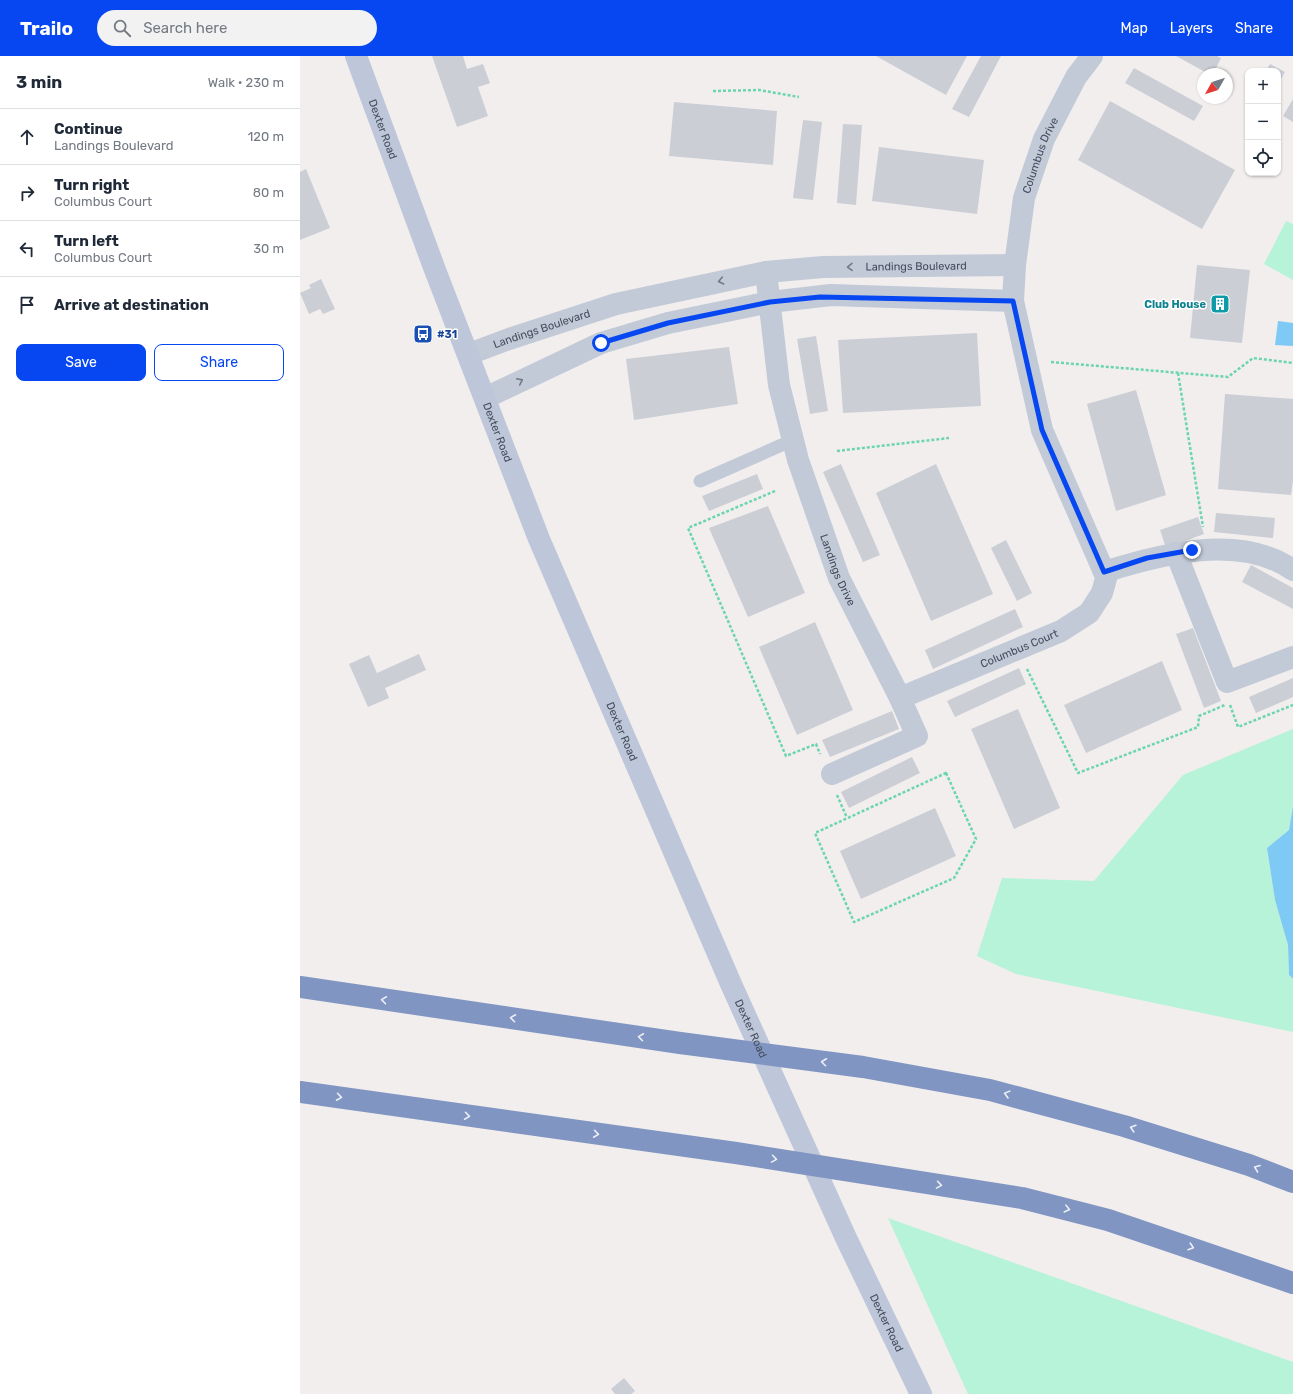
<!DOCTYPE html>
<html lang="en">
<head>
<meta charset="utf-8">
<style>
	body { margin:0; font-family:Rubik,sans-serif; background:#f2f2f3; color:#1f2937 }
	.controls { position:absolute; right:12px; top:12px; display:grid; overflow:hidden; border-radius:8px; box-shadow:0 1px 3px #0004 }
	.controls button { width:36px; height:36px; display:grid; place-items:center; padding:0; border:0; border-bottom:1px solid #e0e1e3; background:#fff; color:#1f2937; font:20px sans-serif }
	.compass { position:absolute; left:897px; top:12px; width:36px; height:36px; border-radius:50%; background:#fff; box-shadow:0 1px 3px #0004; rotate:231deg }
	.stop { position:absolute; width:12px; height:12px; margin:-9px; border:3px solid #0647f2; border-radius:50%; background:#fff }
	.stop.end { background:#0647f2; border-color:#fff; box-shadow:0 1px 4px #0008 }
	.list { margin:0; padding:0; list-style:none }
	h2 { display:flex; justify-content:space-between; align-items:center; height:52px; margin:0; padding:0 16px; font-size:17px }
	h2 small { font-size:13px; font-weight:400; color:#747a83 }
	.list li { display:grid; grid-template-columns:26px 1fr auto; gap:12px; align-items:center; box-sizing:border-box; height:56px; padding:0 16px; border-top:1px solid #e0e1e3 }
	.list b { display:block; font-size:15px; white-space:nowrap }
	.list p { margin:0; font-size:13px; white-space:nowrap; color:#747a83 }
	.list em { font-size:13px; font-style:normal; color:#747a83 }
	.actions { display:flex; gap:8px; padding:12px 16px }
	.actions a { flex:1; padding:9px 0; border:1px solid #0647f2; border-radius:8px; text-align:center; font-size:14px; color:#0647f2 }
	.actions .main { background:#0647f2; color:#fff }
	.icon { flex:none; width:22px; height:22px; fill:none; stroke:currentColor; stroke-width:2; stroke-linecap:round; stroke-linejoin:round }
	.map { position:relative; flex:none; width:993px; height:1338px; overflow:hidden }
	header { display:flex; align-items:center; gap:24px; box-sizing:border-box; height:56px; padding:0 20px; background:#0647f2; color:#fff }
	header strong { font-size:19px }
	nav { display:flex; gap:22px; margin-inline-start:auto; font-size:14px }
	.search { width:280px; height:36px; background:#f2f2f3; display:flex; align-items:center; gap:10px; box-sizing:border-box; padding:0 14px; border-radius:22px; color:#747a83; font-size:15px }
	main { display:flex }
	aside { flex:1; background:#fff }
	.map>svg:first-child { display:block }
	.green { fill:#b6f3d8 }
	.water { fill:#7fc9f5 }
	.building { fill:#ccced6 }
	.lines { fill:none; stroke-linecap:round; stroke-linejoin:round }
	.path { stroke:#6bd5b2; stroke-width:2.5; stroke-dasharray:3 2; stroke-linecap:butt }
	.service { stroke:#c2cad7; stroke-width:13 }
	.minor { stroke:#c2cad7; stroke-width:22 }
	.secondary { stroke:#bec7d9; stroke-width:22 }
	.motorway { stroke:#8095c2; stroke-width:22 }
	.oneway { stroke:#707988 }
	.oneway2 { stroke:#eceff6 }
	.route { stroke:#0647f2; stroke-width:5 }
	.labels { text-anchor:middle; dominant-baseline:central; stroke-width:3; stroke-linejoin:round; paint-order:stroke }
	.street-label { font-size:11px; fill:#444d5d; stroke:#fff }
	.culture-label { font-size:11px; font-weight:bold; fill:#0d838f; stroke:#fff; text-anchor:end }
	.transit-label { font-size:11px; font-weight:bold; fill:#164399; stroke:#fff; text-anchor:start }
</style>
</head>
<body>
<header>
<strong>Trailo</strong>
<div class="search"><svg class="icon" aria-label="search" viewBox="0 0 24 24"><circle cx="10" cy="10" r="6"/><path d="M15 15l6 6"/></svg>Search here</div>
<nav><a>Map</a><a>Layers</a><a>Share</a></nav>
</header>
<main>
<aside>
<h2>3 min<small>Walk · 230 m</small></h2>
<ul class="list">
<li><svg class="icon" aria-label="ahead" viewBox="0 0 24 24"><path d="M12 20V5M6 11l6-6 6 6"/></svg><div><b>Continue</b><p>Landings Boulevard</p></div><em>120 m</em></li>
<li><svg class="icon" aria-label="right" viewBox="0 0 24 24"><path d="M7 20v-9h11M14 6l5 5-5 5"/></svg><div><b>Turn right</b><p>Columbus Court</p></div><em>80 m</em></li>
<li><svg class="icon" aria-label="left" viewBox="0 0 24 24"><path d="M17 20v-9H6M10 6l-5 5 5 5"/></svg><div><b>Turn left</b><p>Columbus Court</p></div><em>30 m</em></li>
<li><svg class="icon" aria-label="arrive" viewBox="0 0 24 24"><path d="M6 21V4h12l-3 4 3 4H6"/></svg><div><b>Arrive at destination</b></div></li>
</ul>
<div class="actions"><a class="main">Save</a><a>Share</a></div>
</aside>
<div class="map">
<svg width="993" height="1338" viewBox="0 0 993 1338">
	<rect width="100%" height="100%" fill="#f1eeed"/>
	<path class="green" d="M986 165 993 168V224L964 208Z
		M993 673V750L989 774 967 792 975 844 988 889 989 919 993 923V976L716 918 677 900 702 822 794 825 883 719Z
		M588 1162 993 1306V1338H668Z"/>
	<path class="water" d="M978 265 993 267V290L975 289Z
		M993 750V923L989 919 988 889 975 844 967 792 989 774Z"/>
	<path class="building" d="M132 0H163L167 13 183 8 190 27 178 31 188 60 157 71Z
		M576 0H667L646 39Z
		M681 0H701L669 61 652 53Z
		M876 0H917L921 2 913 18H909Z
		M970 8 985 16 978 28V15H966Z
		M834 12 903 50 894 65 825 27Z
		M993 43V66L983 60Z
		M810 45 935 114 902 173 778 104Z
		M374 46 477 55 473 109 369 100Z
		M503 64 522 66 513 144 493 142Z
		M543 68 562 69 556 149 537 147Z
		M579 91 684 104 677 158 572 145Z
		M6 113 30 172 0 184V116Z
		M897 209 950 214 942 287 890 282Z
		M21 223 35 253 23 258 20 253 9 258 0 237 11 232 9 229Z
		M677 277 681 350 543 357 538 284Z
		M516 280 528 355 510 358 497 283Z
		M429 291 438 348 334 364 326 303Z
		M836 334 866 439 816 455 787 348Z
		M925 338 993 343V425L991 439 918 433Z
		M541 408 580 499 563 506 523 416Z
		M636 408 693 538 631 565 576 437Z
		M457 418 463 433 409 455 402 440Z
		M468 450 505 537 448 561 409 472Z
		M916 457 975 462 973 482 914 476Z
		M898 461 904 478 866 492 860 474Z
		M706 484 732 537 717 545 691 492Z
		M951 509 993 532V553L942 526Z
		M715 553 723 571 633 613 625 594Z
		M515 566 553 654 497 679 459 591Z
		M893 572 921 645 904 652 876 578Z
		M119 598 126 614 85 632 89 642 68 651 49 608 69 599 77 617Z
		M862 605 882 654 786 697 764 649Z
		M719 612 726 628 655 661 647 645Z
		M993 622V641L956 657 949 641Z
		M718 653 760 752 714 773 671 673Z
		M592 655 599 673 530 701 522 684Z
		M612 701 620 717 549 752 541 736Z
		M635 752 656 800 561 843 540 795Z
		M324 1322 335 1335 331 1338H315L311 1333Z"/>
	<g class="lines">
		<path class="path" d="M413 35 459 34 499 41
			M751 306 928 321 953 302 993 307
			M878 317 903 471
			M537 395 649 382
			M475 435 388 472 486 700 516 688 520 698
			M727 613 778 717 898 671 899 660 925 649
			M930 649 938 671 993 649
			M646 717 676 783 654 822 554 866 515 777Z
			M537 739 547 762"/>
		<path class="service" d="M400 425 493 384"/>
		<g class="minor">
			<path id="s1" d="M466 216 479 329 498 404 539 522 600 642 617 680 532 718"/>
			<path id="s2" d="M169 298 209 283 316 248 466 216 523 211 715 209"/>
			<path d="M185 342 301 287 368 267 470 246 531 239 713 245"/>
			<path d="M876 497 927 626 993 601"/>
			<path d="M804 516C861 498 940 477 993 514"/>
			<path id="s3" d="M600 642 761 575 789 557 802 537 808 515 804 516 742 374 713 245 715 209 724 142 744 83 776 21 792 0"/>
		</g>
		<path class="secondary" id="s4" d="M56 0 135 214 239 483 431 928 546 1182 621 1338"/>
		<path class="motorway" d="M0 931 380 987 563 1011 690 1034 824 1070 949 1109 993 1126
			M0 1036 436 1097 722 1142 808 1164 993 1227"/>
	</g>
	<defs><path id="oneway-chevron" d="M-2-3.5L2.5 0L-2 3.5" fill="none" stroke-width="1.6" stroke-linecap="round" stroke-linejoin="round"/></defs>
	<g class="oneway">
		<use href="#oneway-chevron" transform="translate(550 211) rotate(179)"/>
		<use href="#oneway-chevron" transform="translate(421 225) rotate(168)"/>
		<use href="#oneway-chevron" transform="translate(220 325) rotate(-26)"/>
	</g>
	<g class="oneway2">
		<use href="#oneway-chevron" transform="translate(84 944) rotate(-172)"/>
		<use href="#oneway-chevron" transform="translate(213 962) rotate(-172)"/>
		<use href="#oneway-chevron" transform="translate(341 981) rotate(-172)"/>
		<use href="#oneway-chevron" transform="translate(524 1006) rotate(-173)"/>
		<use href="#oneway-chevron" transform="translate(707 1038) rotate(-165)"/>
		<use href="#oneway-chevron" transform="translate(39 1041) rotate(8)"/>
		<use href="#oneway-chevron" transform="translate(167 1060) rotate(8)"/>
		<use href="#oneway-chevron" transform="translate(833 1072) rotate(-163)"/>
		<use href="#oneway-chevron" transform="translate(296 1078) rotate(8)"/>
		<use href="#oneway-chevron" transform="translate(474 1103) rotate(9)"/>
		<use href="#oneway-chevron" transform="translate(957 1112) rotate(-159)"/>
		<use href="#oneway-chevron" transform="translate(639 1129) rotate(9)"/>
		<use href="#oneway-chevron" transform="translate(767 1153) rotate(14)"/>
		<use href="#oneway-chevron" transform="translate(891 1191) rotate(18)"/>
	</g>
	<g class="lines">
		<path class="route" d="M301 287 368 267 470 246 520 241 713 245 742 374 804 516 847 502 892 494"/>
	</g>
	<defs>
		<g id="building-square" transform="scale(1)"><rect x="-9" y="-9" width="18" height="18" rx="4" fill="#0f9aa8" stroke="#fff"/><path d="M-4-6H4V6H1V3H-1V6H-4ZM-2.5-4.3h1.7v1.8h-1.7ZM.8-4.3h1.7v1.8H.8ZM-2.5-1h1.7V.8h-1.7ZM.8-1h1.7V.8H.8Z" fill="#fff"/></g>
		<g id="bus-square" transform="scale(1)"><rect x="-9" y="-9" width="18" height="18" rx="4" fill="#1a4fb4" stroke="#fff"/><path d="M-5-6H5V4H4V6H2V4H-2V6H-4V4H-5ZM-3.5-4V0h7V-4ZM-3.5 1.2v1.5H-2V1.2ZM2 1.2v1.5H3.5V1.2Z" fill="#fff"/></g>
	</defs>
	<g fill-rule="evenodd">
		<use href="#building-square" x="920" y="248"/>
		<use href="#bus-square" x="123" y="278"/>
	</g>
	<g class="labels">
		<g class="street-label">
			<text stroke="none"><textPath href="#s4" startOffset="78">Dexter Road</textPath></text>
			<text stroke="none"><textPath href="#s3" startOffset="695">Columbus Drive</textPath></text>
			<text stroke="none"><textPath href="#s2" startOffset="459">Landings Boulevard</textPath></text>
			<text stroke="none"><textPath href="#s2" startOffset="77">Landings Boulevard</textPath></text>
			<text stroke="none"><textPath href="#s4" startOffset="402">Dexter Road</textPath></text>
			<text stroke="none"><textPath href="#s1" startOffset="308">Landings Drive</textPath></text>
			<text stroke="none"><textPath href="#s3" startOffset="129">Columbus Court</textPath></text>
			<text stroke="none"><textPath href="#s4" startOffset="726">Dexter Road</textPath></text>
			<text stroke="none"><textPath href="#s4" startOffset="1050">Dexter Road</textPath></text>
			<text stroke="none"><textPath href="#s4" startOffset="1374">Dexter Road</textPath></text>
		</g>
		<g class="culture-label">
			<text x="906" y="248">Club House</text>
		</g>
		<g class="transit-label">
			<text x="137" y="278">#31</text>
		</g>
	</g>
</svg>
<div class="controls">
<button>+</button>
<button>−</button>
<button><svg class="icon" aria-label="locate" viewBox="0 0 24 24"><circle cx="12" cy="12" r="6"/><path d="M12 2v4M12 18v4M2 12h4M18 12h4"/></svg></button>
</div>
<svg class="compass" viewBox="-18 -18 36 36"><path d="M0-13l5 13h-10z" fill="#e53935"/><path d="M0 13l5-13h-10z" fill="#747a83"/></svg>
<div class="stop" style="left:301px;top:287px"></div>
<div class="stop end" style="left:892px;top:494px"></div>
</div>
</main>
</body>
</html>
